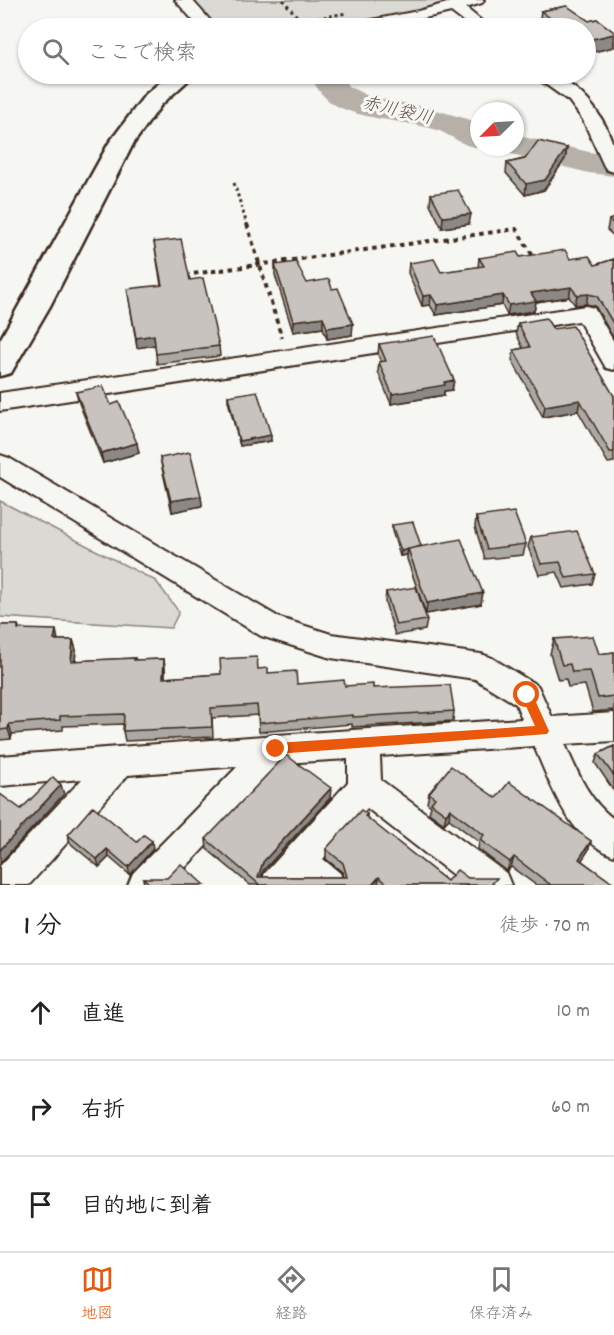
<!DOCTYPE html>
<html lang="ja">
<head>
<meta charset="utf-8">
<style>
	body { margin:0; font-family:Dekko,"Klee One",sans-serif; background:#f6f6f6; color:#222 }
	.compass { position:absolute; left:470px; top:102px; width:54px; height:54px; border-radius:50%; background:#fff; box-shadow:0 2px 4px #0004; rotate:246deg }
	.stop { position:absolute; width:18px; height:18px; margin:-14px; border:4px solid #ea580c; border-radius:50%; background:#fff }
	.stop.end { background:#ea580c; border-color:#fff; box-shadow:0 2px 6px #0008 }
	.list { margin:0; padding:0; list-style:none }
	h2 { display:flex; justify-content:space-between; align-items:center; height:78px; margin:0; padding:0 24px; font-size:26px }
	h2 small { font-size:20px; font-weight:400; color:#767676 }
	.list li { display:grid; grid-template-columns:39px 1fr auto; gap:18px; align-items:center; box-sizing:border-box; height:96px; padding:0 24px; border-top:2px solid #e0e0e0 }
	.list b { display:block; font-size:22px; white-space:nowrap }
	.list em { font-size:20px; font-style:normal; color:#767676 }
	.icon { flex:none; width:33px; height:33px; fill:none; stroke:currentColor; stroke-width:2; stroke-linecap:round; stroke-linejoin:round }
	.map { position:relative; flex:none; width:614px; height:885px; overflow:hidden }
	.search { position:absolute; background:#fff; box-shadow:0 2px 4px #0004; left:18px; right:18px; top:18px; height:66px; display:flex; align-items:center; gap:15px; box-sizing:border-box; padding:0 21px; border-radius:33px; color:#767676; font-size:22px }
	.sheet { height:366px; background:#fff }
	nav { display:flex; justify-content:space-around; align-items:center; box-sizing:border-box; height:84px; border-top:2px solid #e0e0e0; background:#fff; font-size:16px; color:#767676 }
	nav a { display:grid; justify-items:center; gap:3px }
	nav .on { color:#ea580c }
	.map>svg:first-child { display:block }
	.green { fill:#dad9d3; stroke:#8a8278; stroke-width:1.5 }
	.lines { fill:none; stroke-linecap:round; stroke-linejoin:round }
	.river { fill:#b6b0a9; fill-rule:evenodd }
	.minor-casing { stroke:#3b2a1e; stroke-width:4 }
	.tertiary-casing { stroke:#3b2a1e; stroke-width:5 }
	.path-far1 { stroke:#3b2a1e; stroke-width:3; stroke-dasharray:3 3; stroke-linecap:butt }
	.path { stroke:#3b2a1e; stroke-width:4; stroke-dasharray:4.5 4.5; stroke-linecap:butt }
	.minor { fill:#f6f6f2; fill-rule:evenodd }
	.tertiary { fill:#f6f6f2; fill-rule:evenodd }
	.wall { fill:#aca8a3; stroke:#3b2a1e; stroke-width:1.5 }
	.shaded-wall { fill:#8c8885; stroke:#3b2a1e; stroke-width:1.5 }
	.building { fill:#c8c3be; stroke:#3b2a1e; stroke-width:1.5 }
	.route { fill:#ea580c }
	.labels { text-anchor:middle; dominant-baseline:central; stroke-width:6; stroke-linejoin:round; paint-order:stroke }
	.far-water-label { font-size:18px; font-style:italic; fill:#605248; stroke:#f6f6f2 }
</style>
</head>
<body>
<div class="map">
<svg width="614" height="885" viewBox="0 0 614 885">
	<rect width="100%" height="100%" fill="#f6f6f2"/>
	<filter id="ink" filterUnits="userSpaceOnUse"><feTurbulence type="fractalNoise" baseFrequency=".0167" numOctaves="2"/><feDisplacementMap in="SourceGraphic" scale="12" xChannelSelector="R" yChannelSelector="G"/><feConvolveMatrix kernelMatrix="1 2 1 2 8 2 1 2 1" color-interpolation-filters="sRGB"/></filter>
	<g filter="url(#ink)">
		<path class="green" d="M183 0H476L357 28H209Z
			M0 501 156 581 179 612 171 628 0 617Z"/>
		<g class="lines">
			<path class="river" d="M310 74H340L350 87 370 97 429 108 477 122 479 123V147H484C468 151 452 135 437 130 405 120 369 121 339 107 325 101 315 87 310 74Z
				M515 135 589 152 614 156V176L589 173 503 152 499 147H515Z"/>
			<g class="minor-casing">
				<path id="minor" d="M175 0H192L217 28H200Z
					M458 0H484L482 3 466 8 490 28H472L451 12 381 28H349L351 24 418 11Z
					M531 74C570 70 602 110 613 144 614 152 614 163 614 172L607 170 604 166 583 120 569 101Z
					M586 306 594 308 614 342V370L606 368 579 321 0 411V393Z
					M0 455 9 458 280 618 331 634 481 654 492 658 538 686 552 717 614 713V741L565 744C577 772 589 801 614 819V856C568 838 552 788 534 746L380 756 381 780 506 873 511 885H466L367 808 323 859 340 873 345 885H260L265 873 348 782V759L284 763 169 885H128L133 873 238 766 128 775 29 885H0V866L82 779 0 786V756L276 735 522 719 516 704 475 679 331 658 261 636 0 477Z"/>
			</g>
			<g class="tertiary-casing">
				<path id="tertiary" d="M170 74H195L161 105 133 144 50 306 15 366 11 373 0 376V340L109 143 145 95Z"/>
			</g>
			<path class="path-far1" d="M283 0 307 28
				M300 21 347 13
				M234 183 247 225"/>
			<path class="path" d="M247 224 282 338
				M185 275 516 229 535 259"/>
			<use href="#minor" class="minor"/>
			<use href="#tertiary" class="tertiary"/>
		</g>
		<path class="wall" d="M567 6 589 21 597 19 614 32V47L585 54V28H544L539 25 541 11Z
			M567 148 565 159 544 190 525 195 506 173 507 163Z
			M431 194 469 224 442 228 430 204Z
			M614 218V236L607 230 609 220Z
			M154 242 190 280 219 346 220 356 157 364 155 345 137 348 129 299 161 285Z
			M520 257 570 259 595 265 614 259V339L595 306 586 304 575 305 569 297 536 302 534 311 507 315 502 305 436 315 430 305 422 306 408 273 409 263 441 272 478 267 479 258Z
			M275 265 307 283 352 335 327 339 323 328 293 332 275 275Z
			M518 323 553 329 614 396V462L608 463 578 411 543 417 512 360 514 350 523 348 516 333Z
			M379 344 454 380 452 390 444 391V395L391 404 378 372 379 362H381L378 355Z
			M76 392 111 405 139 453 103 463 79 403Z
			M228 396 271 441 240 446 228 401Z
			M160 458 201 496 202 506 172 512 162 468Z
			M476 517 526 544 523 555 485 559 475 527Z
			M392 525 421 546 481 604 426 614 407 559V555L400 556 392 531Z
			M531 537 595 574 592 584 564 588 557 572 539 575 528 547Z
			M386 592 427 620 425 630 395 635 385 602Z
			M0 625H18L20 629 58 640H73L76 650 75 661 135 658V660L164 659 165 669V678L221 674 258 669 297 684 345 686 373 688 454 711 453 721 352 727V724L259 732 258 715 212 718 213 737 125 741 123 731 124 724 63 726V730L12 734 11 739 0 740Z
			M554 639 599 654 614 652V710L593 712 585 685 568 687 566 679 558 680 550 654Z
			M614 746V791L595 763 598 754Z
			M429 793 496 798 591 841 588 851 581 860 614 885H536L511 867 507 871 478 849 479 842 449 819 444 824 429 813 431 806 427 803Z
			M330 798 263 871 262 877H344L342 872 326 859V849L367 814V818L447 881 468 878 495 885H250L207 849 206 839Z
			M68 835 137 842 153 849 130 875 109 857 99 867 70 843Z
			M143 878 204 885H144Z"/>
		<path class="shaded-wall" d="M614 34V47L585 54 588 40Z
			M567 148 565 159 544 190 525 195 526 184Z
			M471 214 469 224 442 228 443 217Z
			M571 287 569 297 536 302 534 311 507 315 509 305 531 293Z
			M588 294 586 304 575 305 577 295Z
			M431 295 430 305 422 306 423 296Z
			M503 295 502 305 436 315 437 305Z
			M323 317V328L293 332V321Z
			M353 324 352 335 327 339V328Z
			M154 335 155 345 137 348 136 338Z
			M454 380 452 390 444 391V395L391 404 392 394Z
			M580 400 578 411 543 417 545 406Z
			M271 435V441L240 446 239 441Z
			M137 443 139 453 103 463 101 453Z
			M201 496 202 506 172 512 171 501Z
			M408 549 407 555 400 556 401 551Z
			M483 593 481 604 426 614 427 603Z
			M56 630 58 640H54Z
			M73 640 76 650 74 671 71 661Z
			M164 659 165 669V688L163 678Z
			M9 724 12 734 11 739 8 729Z
			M61 785 64 794 0 863V850Z
			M331 788 330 798 263 871 259 884 258 877 263 862Z
			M450 809 449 819 444 824 446 814Z
			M152 841 153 849 130 875 128 867Z
			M591 841 588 851 576 869 579 859Z
			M107 849 109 857 99 867 97 859Z
			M514 857 511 867 507 871 510 862Z
			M379 877 378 885H372Z"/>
		<path class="building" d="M567 6 589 21 597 19 614 32V34L588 40H585V28H563L541 11Z
			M538 141 567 148 545 180 526 184 507 163 525 159Z
			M458 190 471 214 443 217 431 194Z
			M614 218V224L609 220Z
			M181 239 190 280 203 278 219 346 156 354 154 335 136 338 127 289 162 285 154 242Z
			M565 250 570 259 589 256 595 265 614 259V325L597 296 588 294 577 295 571 287 531 293 536 301 509 305 503 295 437 305 431 295 423 296 409 263 434 259 441 272 484 266 479 258 517 252 520 257Z
			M296 262 307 283 329 279 332 289 338 288 353 324 327 328 323 317 293 321 275 265Z
			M546 318 553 329 573 326 614 396V452H610L580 400 545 406 514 350 530 347 518 323Z
			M434 336 454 380 444 382 445 385 392 394 379 362 386 361 379 344Z
			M103 386 111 405 119 402 137 443 101 453 76 392Z
			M257 391 271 435 239 441 228 396Z
			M190 452 201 496 171 501 160 458Z
			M514 512 526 544 487 549 476 517Z
			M413 522 421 546 401 551 392 525Z
			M577 531 595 574 566 578 560 562 541 564 531 537Z
			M461 539 483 593 427 603 408 549Z
			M416 587 427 620 396 625 386 592Z
			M0 625H18V629L56 630 54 640H73L71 661 135 658 134 660 164 659 163 678 221 674 220 659 257 657 258 669 268 668V673L296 671 297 684 344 680 345 686 373 684V688L450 685 454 711 353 717V715L259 723 257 705 211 708 212 727 123 731 124 714 60 716V720L9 724 8 729 0 730Z
			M593 636 599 654 614 652V696L598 698 590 671 572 672 570 664 562 665 554 639Z
			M614 746V776L598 754Z
			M286 755 331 788 263 862 258 877H347L343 863 326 849 361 810 367 814 365 816 447 881 457 870 468 878H497L491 885H389L379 877 372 885H260L206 839Z
			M451 766 496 798 509 782 591 841 579 859 614 884V885H551L514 857 510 862 480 840 484 835 450 809 446 814 431 803 435 798 429 793Z
			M53 777 61 785 0 850V794L21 809Z
			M93 806 137 842 144 835 152 841 128 867 107 849 97 859 68 835Z
			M181 864 204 885H151L143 878H167Z"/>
	</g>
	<path class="route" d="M527 690 531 691 549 731 547 734 276 754 270 749 276 743 535 726 521 695Z"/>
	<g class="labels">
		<g class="far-water-label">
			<text transform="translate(397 112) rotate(13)">赤川袋川</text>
		</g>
	</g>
</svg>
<svg class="compass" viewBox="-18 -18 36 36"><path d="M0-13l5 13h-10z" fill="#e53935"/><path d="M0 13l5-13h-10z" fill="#767676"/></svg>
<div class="stop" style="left:527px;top:695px"></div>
<div class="stop end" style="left:276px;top:749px"></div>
<div class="search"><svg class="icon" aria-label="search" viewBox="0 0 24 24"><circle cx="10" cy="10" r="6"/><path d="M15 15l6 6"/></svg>ここで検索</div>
</div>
<section class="sheet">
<h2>1 分<small>徒歩 · 70 m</small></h2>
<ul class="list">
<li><svg class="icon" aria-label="ahead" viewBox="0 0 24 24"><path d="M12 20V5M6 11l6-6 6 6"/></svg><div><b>直進</b></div><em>10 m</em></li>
<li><svg class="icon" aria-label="right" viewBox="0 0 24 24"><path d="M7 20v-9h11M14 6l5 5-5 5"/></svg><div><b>右折</b></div><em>60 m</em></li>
<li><svg class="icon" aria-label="arrive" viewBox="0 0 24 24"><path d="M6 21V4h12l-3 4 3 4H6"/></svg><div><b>目的地に到着</b></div></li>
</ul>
</section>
<nav>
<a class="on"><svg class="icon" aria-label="map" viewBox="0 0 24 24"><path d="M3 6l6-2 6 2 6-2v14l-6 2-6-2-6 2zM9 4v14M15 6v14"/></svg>地図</a>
<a><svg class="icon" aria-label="directions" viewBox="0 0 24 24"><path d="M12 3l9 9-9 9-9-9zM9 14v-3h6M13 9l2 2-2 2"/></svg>経路</a>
<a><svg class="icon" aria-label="saved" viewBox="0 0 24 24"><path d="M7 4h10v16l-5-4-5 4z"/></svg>保存済み</a>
</nav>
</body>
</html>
